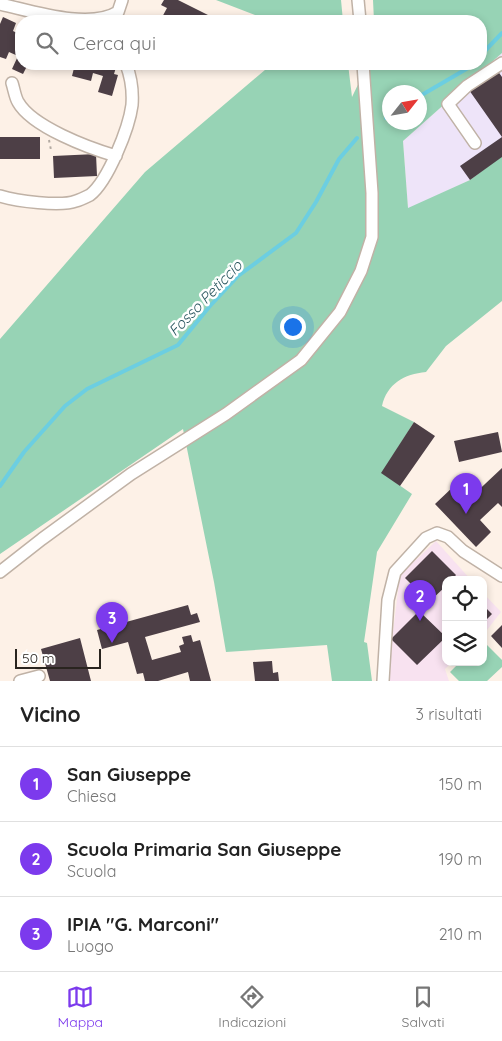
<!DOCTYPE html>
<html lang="it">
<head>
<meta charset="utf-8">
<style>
	body { margin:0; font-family:Quicksand,sans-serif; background:#f6f6f6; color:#222 }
	.controls { position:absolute; right:15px; bottom:15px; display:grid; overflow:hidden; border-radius:10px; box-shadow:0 2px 8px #0003 }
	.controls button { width:45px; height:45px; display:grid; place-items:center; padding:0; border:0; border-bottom:1px solid #e0e0e0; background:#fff; color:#222; font:25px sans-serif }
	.compass { position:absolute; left:382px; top:85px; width:45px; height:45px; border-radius:50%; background:#fff; box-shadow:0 2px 8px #0003; rotate:59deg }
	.scale { position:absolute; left:15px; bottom:12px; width:86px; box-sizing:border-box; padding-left:5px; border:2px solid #29241f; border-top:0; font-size:14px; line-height:18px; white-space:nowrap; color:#29241f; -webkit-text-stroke:4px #fff; paint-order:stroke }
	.you { position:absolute; left:292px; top:326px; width:18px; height:18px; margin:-12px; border:4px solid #fff; border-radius:50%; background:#1a73e8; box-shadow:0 0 0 8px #1a73e833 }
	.badge { display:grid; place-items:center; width:32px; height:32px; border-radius:50%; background:#7c3aed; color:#fff; font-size:16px; font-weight:700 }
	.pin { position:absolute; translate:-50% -41px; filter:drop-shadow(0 1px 2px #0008) }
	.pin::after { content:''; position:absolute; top:26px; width:18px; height:15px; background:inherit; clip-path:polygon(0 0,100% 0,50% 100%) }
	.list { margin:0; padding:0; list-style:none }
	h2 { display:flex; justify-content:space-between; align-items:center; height:65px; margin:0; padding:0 20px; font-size:21px }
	h2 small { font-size:16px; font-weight:400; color:#767676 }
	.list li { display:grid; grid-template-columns:32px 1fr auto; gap:15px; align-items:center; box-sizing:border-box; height:75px; padding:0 20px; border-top:1px solid #e0e0e0 }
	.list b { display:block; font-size:19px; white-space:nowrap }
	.list p { margin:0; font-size:16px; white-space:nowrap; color:#767676 }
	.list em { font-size:16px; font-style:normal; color:#767676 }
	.icon { flex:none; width:28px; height:28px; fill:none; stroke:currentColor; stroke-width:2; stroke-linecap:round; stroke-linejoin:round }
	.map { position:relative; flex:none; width:502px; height:681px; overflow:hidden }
	.search { position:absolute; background:#fff; box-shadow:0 2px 8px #0003; left:15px; right:15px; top:15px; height:55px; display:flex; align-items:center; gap:12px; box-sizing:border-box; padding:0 18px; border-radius:20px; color:#767676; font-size:19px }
	.sheet { height:290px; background:#fff }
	nav { display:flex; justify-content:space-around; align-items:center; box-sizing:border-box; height:70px; border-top:1px solid #e0e0e0; background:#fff; font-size:14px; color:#767676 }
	nav a { display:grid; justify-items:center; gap:2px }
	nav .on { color:#7c3aed }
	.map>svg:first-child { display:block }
	.commercial { fill:#eee4f9 }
	.education { fill:#f8e2f0 }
	.green { fill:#97d3b5; fill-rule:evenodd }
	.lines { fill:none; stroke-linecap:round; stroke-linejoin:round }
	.stream { stroke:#6ccee1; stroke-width:4 }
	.building { fill:#4d3f46 }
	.minor-casing { stroke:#c0b2a6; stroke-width:14 }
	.path { stroke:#b2a9a1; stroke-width:2; stroke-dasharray:2.5 4; stroke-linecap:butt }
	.minor { stroke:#fff; stroke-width:11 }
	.labels { text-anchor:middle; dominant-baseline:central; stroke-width:5; stroke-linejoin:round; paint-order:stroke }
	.water-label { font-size:15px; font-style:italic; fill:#29555e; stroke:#fff }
</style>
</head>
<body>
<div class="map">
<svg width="502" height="681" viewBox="0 0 502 681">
	<rect width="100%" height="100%" fill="#fdf1e7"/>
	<path class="commercial" d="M502 53V157L470 180 408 209 403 141Z"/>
	<path class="education" d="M436 541 471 580H446V662H452L445 669 449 681H387L400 575Z
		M483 593 501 612 483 635Z"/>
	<path class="green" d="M216 0H341L343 21H262L255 15Z
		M373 0H502V53L403 141 408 208 470 180 502 156V301L446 346 426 372C404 374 387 384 382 406L414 422 382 473 412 494 377 552 364 642 367 643 372 681H332L327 645 226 652 214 582 183 429 0 554V339L145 172 272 64H348L352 97 368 64H481V21H374ZM390 92H420V122H390Z
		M483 641 502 660V667L487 681H459L450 672 460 662H483Z"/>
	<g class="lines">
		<path class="stream" d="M481 55 502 33
			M420 96 468 68 472 64
			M386 118 390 116
			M0 486 24 452 65 406 87 389 178 345 210 306 238 276 296 233 316 202 339 159 357 138"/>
	</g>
	<path class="building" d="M164 0H178L208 15 205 21H160L167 8 161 5Z
		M3 17 16 23 13 31 21 35V64H28L23 74 12 69 18 56 9 52 6 59 0 57V24Z
		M75 64H117L114 74 118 75 112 96 98 92 103 76 93 73 91 81 72 76Z
		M497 70 502 77V137L469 90Z
		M0 137H40V159H0Z
		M502 137V157L470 180 460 166Z
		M96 154 97 176 54 178 53 156Z
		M414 422 435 436 400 486 381 473Z
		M498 432 502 452 459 462 454 441Z
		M502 468V507L498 503 480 520 491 532 476 547 435 504 454 486 468 500Z
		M432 551 456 575 452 580H446V586L429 602 405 578Z
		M188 605 191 615 197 613 200 622 145 637 152 660 181 652 179 646 184 644 182 637 191 635 193 642 200 640 211 681H190L188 672 158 681H145L143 673 137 674 128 642 102 649 97 630Z
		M483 605 492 614 483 623Z
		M419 611 446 637 417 665 391 639Z
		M502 625V648L491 636Z
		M80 638 91 681H50L41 649Z
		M272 661 273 673 278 672 279 681H255L253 662Z"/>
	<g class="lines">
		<g class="minor-casing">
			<path id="minor" d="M358 0 360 21
				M0 4C32 11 89 30 118 12L122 0
				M12 83C14 89 15 97 18 102 32 127 89 148 116 156
				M475 143 448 104 467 86 502 63
				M0 196C16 201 61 207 76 201 80 200 86 197 90 195 108 181 129 128 132 105 133 91 131 77 126 64
				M0 572 42 539 131 474 226 414 301 360 340 312 361 271 372 237V193L363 64
				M20 681 39 676
				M383 681 388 600 395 572 426 538 437 533 448 537 463 551 502 576"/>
		</g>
		<path class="path" d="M49 140 51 150"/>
		<use href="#minor" class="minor"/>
	</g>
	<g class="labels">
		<g class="water-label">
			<text transform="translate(205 298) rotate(-46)">Fosso Peticcio</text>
		</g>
	</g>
</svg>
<div class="controls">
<button><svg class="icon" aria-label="locate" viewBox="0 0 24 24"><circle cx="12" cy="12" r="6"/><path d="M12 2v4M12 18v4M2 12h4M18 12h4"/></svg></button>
<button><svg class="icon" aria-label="layers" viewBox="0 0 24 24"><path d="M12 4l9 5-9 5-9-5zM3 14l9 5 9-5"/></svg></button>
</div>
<svg class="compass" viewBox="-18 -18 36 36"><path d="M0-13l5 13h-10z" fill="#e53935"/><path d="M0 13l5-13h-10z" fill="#767676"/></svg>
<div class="scale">50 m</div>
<div class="you"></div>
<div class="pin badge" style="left:466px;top:514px">1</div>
<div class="pin badge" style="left:420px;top:621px">2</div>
<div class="pin badge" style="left:112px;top:643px">3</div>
<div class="search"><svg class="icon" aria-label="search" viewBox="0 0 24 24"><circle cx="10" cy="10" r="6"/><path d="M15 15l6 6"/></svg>Cerca qui</div>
</div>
<section class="sheet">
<h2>Vicino<small>3 risultati</small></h2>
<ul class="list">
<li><span class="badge">1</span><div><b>San Giuseppe</b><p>Chiesa</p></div><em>150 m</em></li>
<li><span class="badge">2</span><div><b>Scuola Primaria San Giuseppe</b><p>Scuola</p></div><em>190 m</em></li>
<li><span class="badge">3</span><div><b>IPIA &quot;G. Marconi&quot;</b><p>Luogo</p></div><em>210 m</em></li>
</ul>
</section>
<nav>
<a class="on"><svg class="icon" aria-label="map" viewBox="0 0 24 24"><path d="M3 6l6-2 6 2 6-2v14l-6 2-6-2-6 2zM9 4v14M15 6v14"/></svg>Mappa</a>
<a><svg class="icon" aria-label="directions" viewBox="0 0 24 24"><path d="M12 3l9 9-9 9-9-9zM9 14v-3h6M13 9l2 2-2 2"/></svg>Indicazioni</a>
<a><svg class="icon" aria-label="saved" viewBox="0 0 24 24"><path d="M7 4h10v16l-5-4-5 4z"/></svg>Salvati</a>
</nav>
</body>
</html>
